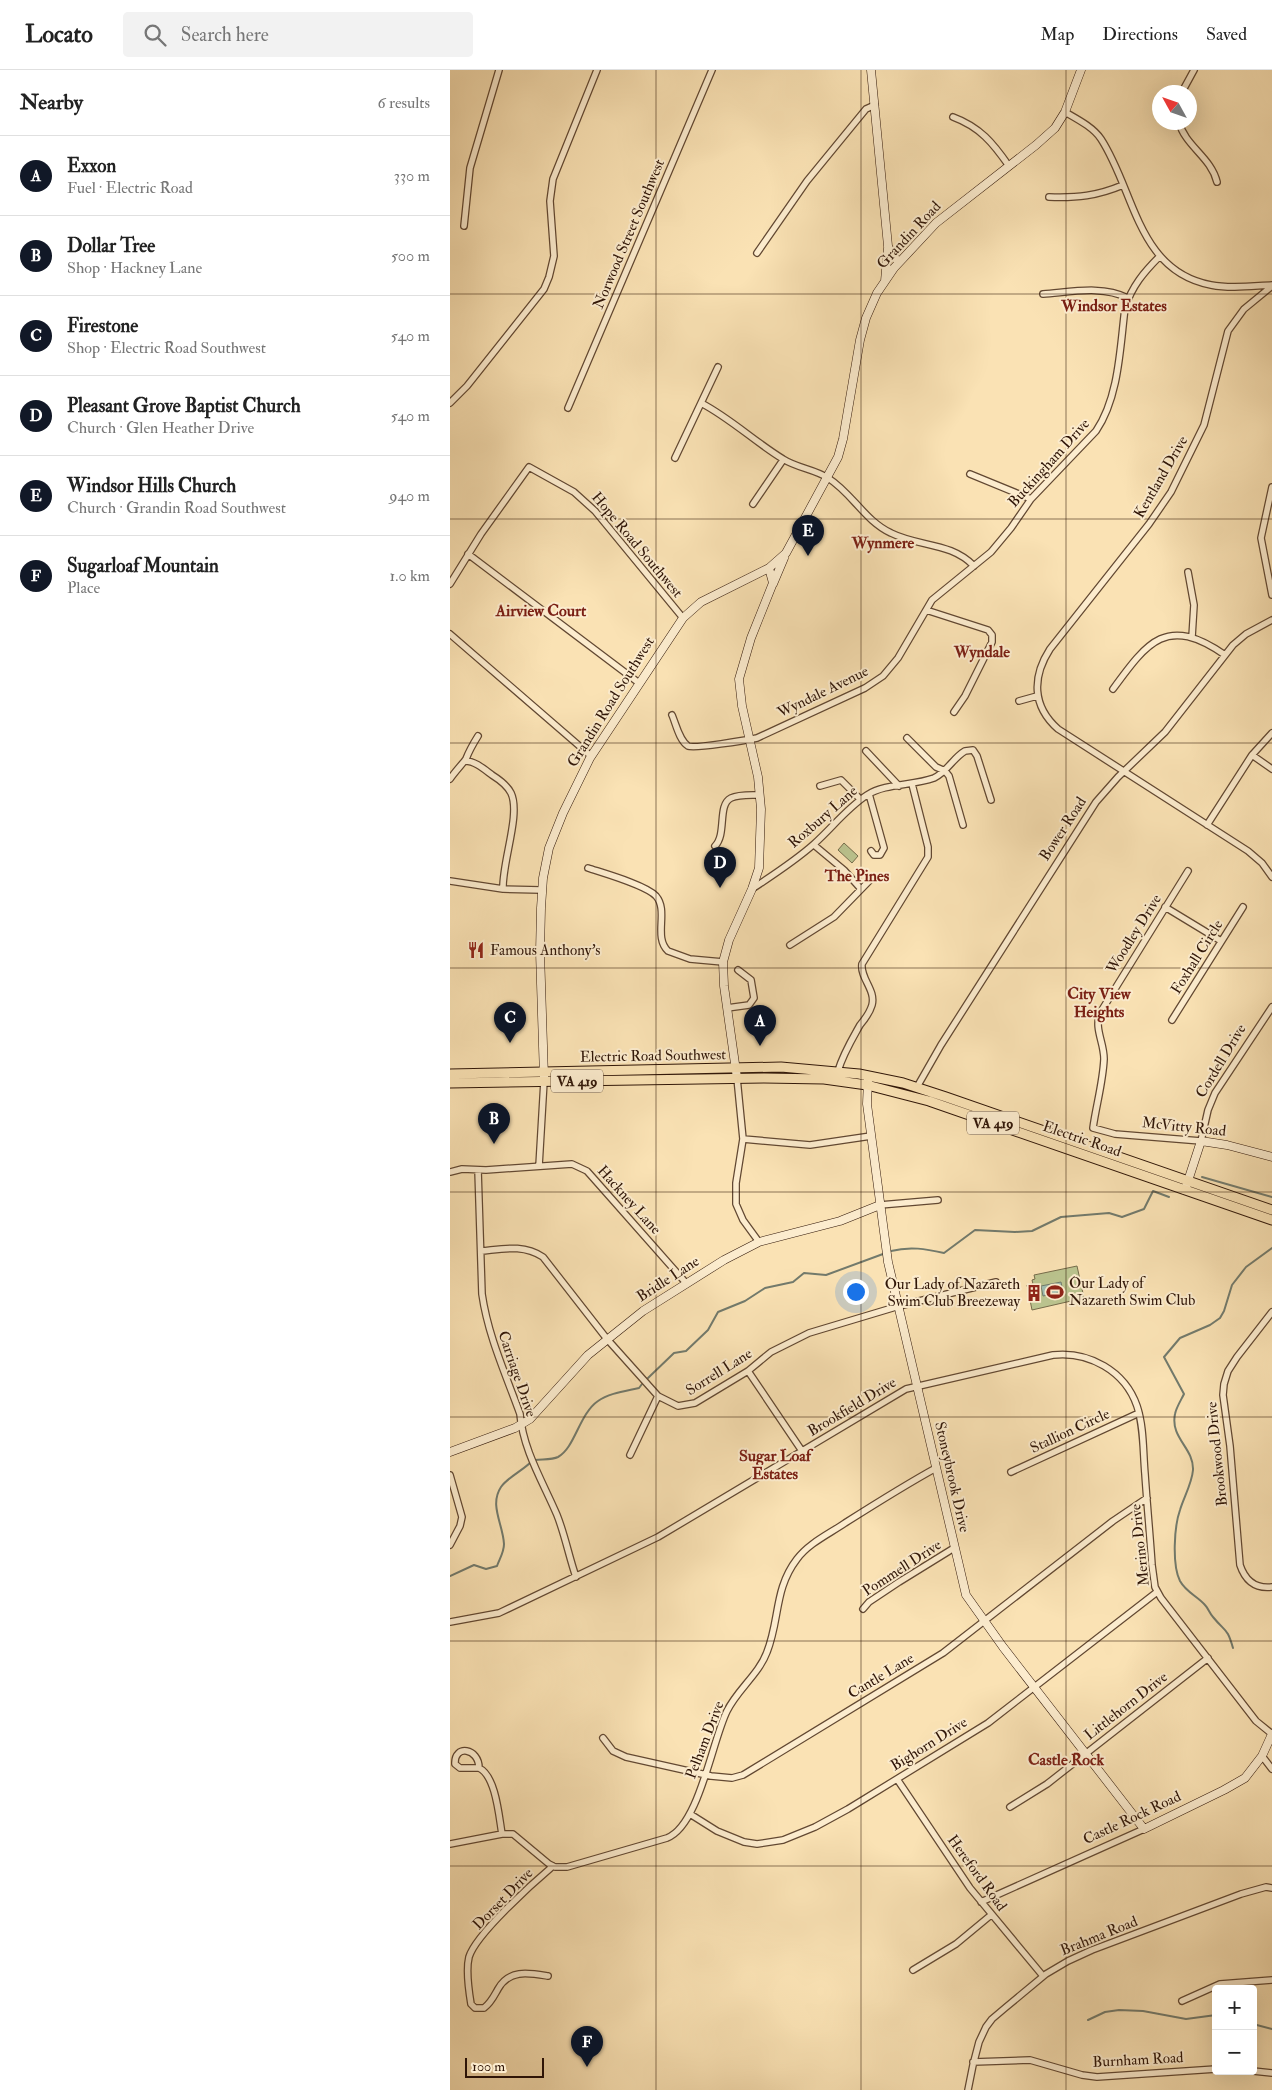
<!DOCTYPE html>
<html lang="en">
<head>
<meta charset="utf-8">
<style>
	body { margin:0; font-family:"IM FELL Double Pica",serif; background:#f2f2f2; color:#222 }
	.controls { position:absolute; right:15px; bottom:15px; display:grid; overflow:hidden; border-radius:5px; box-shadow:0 5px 20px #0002 }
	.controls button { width:45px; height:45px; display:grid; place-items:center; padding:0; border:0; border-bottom:1px solid #e0e0e0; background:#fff; color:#222; font:25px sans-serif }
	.compass { position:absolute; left:702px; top:15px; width:45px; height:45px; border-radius:50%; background:#fff; box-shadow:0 5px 20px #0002; rotate:310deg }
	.scale { position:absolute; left:15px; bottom:12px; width:79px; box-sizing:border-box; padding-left:5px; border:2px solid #2f1507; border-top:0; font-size:14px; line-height:18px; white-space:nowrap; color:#2f1507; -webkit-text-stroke:4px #fcecce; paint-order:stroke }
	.you { position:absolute; left:405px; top:1221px; width:18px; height:18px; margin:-12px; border:4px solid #fff; border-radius:50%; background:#1a73e8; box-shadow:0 0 0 8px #1a73e833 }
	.badge { display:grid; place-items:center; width:32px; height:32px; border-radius:50%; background:#111827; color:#fff; font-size:16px; font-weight:700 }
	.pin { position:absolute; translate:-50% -41px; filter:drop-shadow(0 1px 2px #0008) }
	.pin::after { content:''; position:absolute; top:26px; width:18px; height:15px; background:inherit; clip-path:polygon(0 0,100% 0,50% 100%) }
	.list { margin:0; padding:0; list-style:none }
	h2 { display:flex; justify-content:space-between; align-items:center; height:65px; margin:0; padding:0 20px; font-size:21px }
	h2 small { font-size:16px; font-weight:400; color:#767676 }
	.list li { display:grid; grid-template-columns:32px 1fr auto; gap:15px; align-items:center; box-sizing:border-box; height:80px; padding:0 20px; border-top:1px solid #e0e0e0 }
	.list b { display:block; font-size:19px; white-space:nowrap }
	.list p { margin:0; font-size:16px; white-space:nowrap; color:#767676 }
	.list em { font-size:16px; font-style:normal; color:#767676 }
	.icon { flex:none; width:28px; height:28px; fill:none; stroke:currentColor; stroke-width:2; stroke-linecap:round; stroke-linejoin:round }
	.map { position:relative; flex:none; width:822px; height:2020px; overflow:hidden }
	header { display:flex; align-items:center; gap:30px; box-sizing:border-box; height:70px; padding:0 25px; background:#fff; border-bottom:1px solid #e0e0e0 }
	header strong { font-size:24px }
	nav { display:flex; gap:28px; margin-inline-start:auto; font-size:18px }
	.search { width:350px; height:45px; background:#f2f2f2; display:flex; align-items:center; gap:12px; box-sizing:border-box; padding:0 18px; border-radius:5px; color:#767676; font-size:19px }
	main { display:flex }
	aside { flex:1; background:#fff }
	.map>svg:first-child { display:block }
	.green { fill:#bbc48f; stroke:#756c4b }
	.water { fill:#9ebdb0; stroke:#727a6c }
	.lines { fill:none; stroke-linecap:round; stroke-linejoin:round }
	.stream { stroke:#727a6c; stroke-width:2 }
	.street-casing { stroke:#624832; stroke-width:8 }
	.secondary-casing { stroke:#2f1507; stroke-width:9 }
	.primary-casing { stroke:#2f1507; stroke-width:11 }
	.street { stroke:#fcecce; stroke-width:5.5 }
	.secondary { stroke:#fcecce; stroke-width:8 }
	.primary { stroke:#fae2b4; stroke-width:9 }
	.grid { fill:none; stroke:#2f1507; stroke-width:1; stroke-opacity:0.55 }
	.labels { text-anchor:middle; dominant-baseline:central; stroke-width:4; stroke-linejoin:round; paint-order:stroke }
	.shield { fill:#fcecce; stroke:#6c5643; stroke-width:1 }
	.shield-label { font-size:14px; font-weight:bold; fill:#2f1507 }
	.street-label { font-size:15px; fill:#2f1507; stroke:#fcecce }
	.poi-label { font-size:15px; fill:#2f1507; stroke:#fcecce; text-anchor:start }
	.neighbourhood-label { font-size:16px; font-weight:bold; fill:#7a1f14; stroke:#fcecce }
</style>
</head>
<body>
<header>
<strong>Locato</strong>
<div class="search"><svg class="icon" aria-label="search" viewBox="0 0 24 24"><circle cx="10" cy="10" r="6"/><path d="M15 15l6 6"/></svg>Search here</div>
<nav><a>Map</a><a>Directions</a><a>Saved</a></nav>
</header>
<main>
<aside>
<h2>Nearby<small>6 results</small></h2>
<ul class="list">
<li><span class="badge">A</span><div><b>Exxon</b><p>Fuel · Electric Road</p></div><em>330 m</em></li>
<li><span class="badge">B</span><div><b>Dollar Tree</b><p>Shop · Hackney Lane</p></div><em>500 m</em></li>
<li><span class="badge">C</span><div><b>Firestone</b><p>Shop · Electric Road Southwest</p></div><em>540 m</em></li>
<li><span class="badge">D</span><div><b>Pleasant Grove Baptist Church</b><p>Church · Glen Heather Drive</p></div><em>540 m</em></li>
<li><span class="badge">E</span><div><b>Windsor Hills Church</b><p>Church · Grandin Road Southwest</p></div><em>940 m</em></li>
<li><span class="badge">F</span><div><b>Sugarloaf Mountain</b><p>Place</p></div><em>1.0 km</em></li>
</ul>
</aside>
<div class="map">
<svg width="822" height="2020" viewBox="0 0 822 2020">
	<rect width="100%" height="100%" fill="#fae2b4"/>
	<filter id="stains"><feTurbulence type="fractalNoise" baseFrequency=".004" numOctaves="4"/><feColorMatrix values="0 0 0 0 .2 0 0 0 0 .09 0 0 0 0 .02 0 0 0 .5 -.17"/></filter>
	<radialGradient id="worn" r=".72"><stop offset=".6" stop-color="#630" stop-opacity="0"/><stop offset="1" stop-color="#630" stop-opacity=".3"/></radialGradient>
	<path class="green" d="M394 773 408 786 402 793 388 780Z
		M627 1196 634 1228 582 1240 577 1215 583 1214 582 1210 585 1209 584 1205Z"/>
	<path class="water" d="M611 1212 613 1222 593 1226 591 1216Z"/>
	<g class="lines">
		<path class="stream" d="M752 1107 822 1127
			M441 1181C460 1176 476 1179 494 1183L525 1160 565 1162 582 1161 611 1147 659 1143 672 1147 694 1139 703 1121 719 1127
			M198 1308 224 1283 236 1281 258 1260 268 1242 295 1231 315 1218 343 1212 354 1203 376 1205 433 1184
			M85 1390C92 1389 102 1390 108 1387 125 1378 129 1344 148 1331 159 1323 176 1321 189 1318L192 1314
			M0 1506 24 1495 36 1499 47 1496C50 1488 54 1482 54 1474 53 1454 39 1435 51 1417 58 1407 72 1401 81 1392
			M783 1578C777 1557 776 1563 763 1547 760 1544 758 1538 755 1535 747 1526 736 1522 730 1511 722 1495 724 1457 730 1440 734 1427 742 1413 743 1400 744 1378 720 1368 725 1344 726 1338 731 1330 734 1324L714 1287 730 1268 760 1255 770 1248 774 1241 782 1215 796 1197 822 1178
			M638 1950 655 1942 669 1940 693 1941 736 1949 766 1945
			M803 1954 822 1959"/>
		<g class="street-casing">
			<path id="street" d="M732 22 744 0
				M615 42C627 49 643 57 651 69 685 121 687 201 761 215 781 219 802 216 822 215
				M503 47C530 57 543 73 559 96
				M729 52C735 76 761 87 767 112
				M599 127C627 128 647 126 673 115
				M14 156 20 98 49 0
				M307 183 357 111 416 39 425 35
				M822 216 794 239 778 261 754 355 721 422 699 454 600 579C582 607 582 636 608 659L798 781 812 793 822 807
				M593 224C621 222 652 215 678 228
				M0 333 17 316 94 219 99 207 104 186 100 131 103 109 147 0
				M251 333C280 348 305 372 333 389 347 398 364 399 378 408 402 423 415 451 441 463 469 477 501 472 524 496
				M118 338 262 0
				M225 388 268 297
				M520 404 581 429
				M822 417 811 468 822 525
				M303 434 333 390
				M18 484 189 613
				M738 502 744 535 742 567
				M0 514 31 464 79 397 124 422 145 441 233 548
				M476 540 538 560 542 565V572L515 626 504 642
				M0 564 141 686
				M663 619C698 571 717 545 775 585
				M569 631 587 626
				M222 645C226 654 229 670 238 676 244 679 297 670 307 668L415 618 433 606 448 588 482 530 541 482 561 458 581 429 646 361C669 327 670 278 675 238 682 216 694 202 710 186
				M457 668 486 697 495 701 499 706 513 755
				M416 681 449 716
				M802 685 822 699
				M15 691C25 691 34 699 42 705 50 710 57 715 61 723 71 744 52 792 53 819
				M0 709C3 704 14 692 16 689 19 681 23 674 28 666
				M370 716 391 710 410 729
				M419 724 434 778 430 785H424L421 781
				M757 755 802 685 822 663
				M364 775 394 800 411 819
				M265 776C277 764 267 735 281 728 289 724 302 725 310 725
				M138 798C153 803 196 815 206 826 219 841 203 867 218 881L240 889 273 892
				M738 801 650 943C644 959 654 972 654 989 653 1012 646 1036 643 1058L665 1064 751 1071 758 1040 765 1023 822 937
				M0 811 53 819 91 820
				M302 819C323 805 345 791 364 774 382 758 397 738 417 725 436 713 462 716 484 708 497 702 503 688 515 681L523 680 527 686 541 730
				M715 837 771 871
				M340 875 384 847 422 808
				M277 938 299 935 304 928 301 910 288 900
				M722 950 793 837
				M388 1001C393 984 401 971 410 955 415 949 420 942 422 935 426 920 410 908 412 894L478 787V777L462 714
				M287 1008 293 1069 286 1113V1134L293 1150 309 1172
				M467 1017 491 975 646 732 668 707 715 662 783 575 796 564 822 550
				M293 1069 360 1075 421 1066
				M89 1096 94 1011
				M28 1100 32 1224C38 1266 56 1305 70 1344 73 1380 93 1412 107 1445 115 1465 119 1487 126 1507
				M0 1102 12 1099 36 1100 122 1094 137 1101 145 1110 236 1213
				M430 1135 488 1130
				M31 1181C53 1179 73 1174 93 1187L157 1269 208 1326 228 1336 245 1333 298 1301 321 1282 359 1263 449 1236 546 1212
				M822 1242 787 1287 778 1301 774 1314 773 1325 780 1376 790 1495C795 1510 805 1519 822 1517
				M298 1301 352 1381
				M180 1385 208 1326
				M561 1402 689 1343
				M0 1405 12 1447 10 1456 0 1475
				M413 1539 419 1532 449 1512 504 1478
				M0 1552 49 1543 208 1467 456 1319 603 1285C639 1281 675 1301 687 1336 694 1357 693 1382 695 1404 697 1434 700 1465 702 1495L705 1517 711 1528 806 1651 822 1664
				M153 1668 163 1681 176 1687 261 1706 282 1708 293 1705 493 1583 663 1451 697 1428
				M812 1686 822 1699
				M29 1698H10L5 1694C4 1674 29 1678 29 1698 46 1706 49 1747 52 1764
				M447 1709 520 1818 593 1906
				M560 1737 597 1714 758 1588
				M240 1744 267 1761 294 1772 307 1774 333 1770 365 1757 398 1739 538 1653 707 1522
				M0 1774 52 1764H63L99 1794 105 1797H117L217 1768C249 1756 262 1671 277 1641 287 1620 309 1604 317 1582 330 1549 324 1519 347 1489 359 1473 379 1464 395 1453 425 1434 455 1415 486 1398
				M531 1832 694 1759
				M463 1900 506 1874 541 1845
				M98 1906C79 1903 59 1899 48 1919 44 1926 41 1933 34 1938H25L21 1934C19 1922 16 1899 19 1887 26 1864 83 1813 103 1796
				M732 1931 770 1914 822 1910
				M523 1992 580 1990 632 2005 647 2007 766 1999
				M803 2001 822 2003
				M518 2020 523 1995 529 1972 536 1957 542 1949 555 1938 596 1904 618 1891 642 1880 791 1824 816 1817 822 1818"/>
		</g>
		<g class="secondary-casing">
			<path id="secondary" d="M421 0 438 176 442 185 449 192
				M435 211 438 178
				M323 514 334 488
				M94 1007 90 882 91 838 93 808 99 778 113 743 140 688 233 548 251 532 319 498 336 483 388 387 393 369 410 270 416 248 427 223 444 198 486 153 586 75 605 58 615 42 631 0
				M287 1008 274 916 273 892 279 870 302 819 309 798 311 739 308 707 292 636 289 609 301 568 323 513 319 498
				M418 1009 417 1034 438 1192 516 1525 553 1577 694 1759 774 1720 795 1708 812 1686 822 1664
				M735 1120 751 1071 777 1075 822 1087
				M0 1382 65 1358 80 1349 138 1285 193 1241 274 1190 309 1172 390 1151 430 1135"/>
		</g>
		<g class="primary-casing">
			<path id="primary" d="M0 1004 331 997 409 1004 453 1013 496 1027 822 1140
				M0 1013 314 1008 374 1009 417 1015 479 1031 822 1150"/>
		</g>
		<use href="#street" class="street"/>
		<use href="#secondary" class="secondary"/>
		<use href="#primary" class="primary"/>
	</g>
	<path class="grid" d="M206 0V2020M411 0V2020M616 0V2020M0 224H822M0 449H822M0 673H822M0 898H822M0 1122H822M0 1347H822M0 1571H822M0 1796H822"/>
	<defs>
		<g id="restaurant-bare" transform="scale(1.35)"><path d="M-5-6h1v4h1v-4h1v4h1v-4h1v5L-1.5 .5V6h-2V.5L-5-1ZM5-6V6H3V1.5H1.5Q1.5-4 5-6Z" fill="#8f2418" stroke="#fcecce" stroke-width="2.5" paint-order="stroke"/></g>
		<g id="stadium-bare" transform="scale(1.35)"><path d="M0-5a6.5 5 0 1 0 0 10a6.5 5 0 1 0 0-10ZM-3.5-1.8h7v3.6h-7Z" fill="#8f2418" stroke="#fcecce" stroke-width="2.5" paint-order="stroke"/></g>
		<g id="building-bare" transform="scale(1.35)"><path d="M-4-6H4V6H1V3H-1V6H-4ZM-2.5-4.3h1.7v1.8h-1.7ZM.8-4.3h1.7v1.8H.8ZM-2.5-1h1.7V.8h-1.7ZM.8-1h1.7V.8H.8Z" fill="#8f2418" stroke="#fcecce" stroke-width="2.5" paint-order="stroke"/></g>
	</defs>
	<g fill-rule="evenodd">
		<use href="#restaurant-bare" x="26" y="880"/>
		<use href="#stadium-bare" x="605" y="1222"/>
		<use href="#building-bare" x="584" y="1223"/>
	</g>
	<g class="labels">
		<g class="shield">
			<rect x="101" y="999.5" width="52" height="23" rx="4"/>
			<rect x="517" y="1041.5" width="52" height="23" rx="4"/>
		</g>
		<g class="shield-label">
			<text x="127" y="1011">VA 419</text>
			<text x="543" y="1053">VA 419</text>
		</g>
		<g class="street-label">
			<text transform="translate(179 164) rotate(-67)">Norwood Street Southwest</text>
			<text transform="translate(459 165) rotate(-47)">Grandin Road</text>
			<text transform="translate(599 393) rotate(-48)">Buckingham Drive</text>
			<text transform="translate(711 407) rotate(-60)">Kentland Drive</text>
			<text transform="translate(187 475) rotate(50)">Hope Road Southwest</text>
			<text transform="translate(373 622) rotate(-26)">Wyndale Avenue</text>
			<text transform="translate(161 632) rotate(-58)">Grandin Road Southwest</text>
			<text transform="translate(373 747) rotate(-41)">Roxbury Lane</text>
			<text transform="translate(613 759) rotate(-57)">Bower Road</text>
			<text transform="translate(684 864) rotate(-58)">Woodley Drive</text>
			<text transform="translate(747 887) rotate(-58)">Foxhall Circle</text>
			<text transform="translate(203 986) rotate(-1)">Electric Road Southwest</text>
			<text transform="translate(771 991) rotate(-59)">Cordell Drive</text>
			<text transform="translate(734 1057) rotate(6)">McVitty Road</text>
			<text transform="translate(632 1069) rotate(19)">Electric Road</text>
			<text transform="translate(179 1130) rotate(48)">Hackney Lane</text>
			<text transform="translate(218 1209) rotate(-33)">Bridle Lane</text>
			<text transform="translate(269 1302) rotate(-32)">Sorrell Lane</text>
			<text transform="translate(67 1304) rotate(71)">Carriage Drive</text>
			<text transform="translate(402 1337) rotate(-31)">Brookfield Drive</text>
			<text transform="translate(620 1361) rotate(-25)">Stallion Circle</text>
			<text transform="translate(767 1384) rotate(-96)">Brookwood Drive</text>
			<text transform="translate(502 1407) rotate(77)">Stoneybrook Drive</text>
			<text transform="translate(690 1475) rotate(-96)">Merino Drive</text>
			<text transform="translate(452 1498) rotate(-33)">Pommell Drive</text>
			<text transform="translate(431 1606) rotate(-31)">Cantle Lane</text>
			<text transform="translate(676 1636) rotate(-38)">Littlehorn Drive</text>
			<text transform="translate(255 1670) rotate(-69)">Pelham Drive</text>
			<text transform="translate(479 1674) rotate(-32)">Bighorn Drive</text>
			<text transform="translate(682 1748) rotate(-25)">Castle Rock Road</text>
			<text transform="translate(527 1803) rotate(54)">Hereford Road</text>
			<text transform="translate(53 1829) rotate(-46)">Dorset Drive</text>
			<text transform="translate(649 1866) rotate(-22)">Brahma Road</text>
			<text transform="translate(688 1990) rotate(-3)">Burnham Road</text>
		</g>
		<g class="poi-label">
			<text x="40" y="880">Famous Anthony's</text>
			<text x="619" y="1213">Our Lady of<tspan x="619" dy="17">Nazareth Swim Club</tspan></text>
			<text x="570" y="1214" text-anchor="end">Our Lady of Nazareth<tspan x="570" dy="17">Swim Club Breezeway</tspan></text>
		</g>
		<g class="neighbourhood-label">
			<text x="664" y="236">Windsor Estates</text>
			<text x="433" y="473">Wynmere</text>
			<text x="91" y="541">Airview Court</text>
			<text x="532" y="582">Wyndale</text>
			<text x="407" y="806">The Pines</text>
			<text x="649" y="924">City View<tspan x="649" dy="18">Heights</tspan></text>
			<text x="325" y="1386">Sugar Loaf<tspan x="325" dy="18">Estates</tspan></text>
			<text x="616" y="1690">Castle Rock</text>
		</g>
	</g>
	<rect width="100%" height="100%" filter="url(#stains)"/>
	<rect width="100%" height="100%" fill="url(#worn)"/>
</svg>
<div class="controls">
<button>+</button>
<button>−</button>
</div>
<svg class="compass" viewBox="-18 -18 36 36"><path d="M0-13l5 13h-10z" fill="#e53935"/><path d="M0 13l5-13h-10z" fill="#767676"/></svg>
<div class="scale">100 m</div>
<div class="you"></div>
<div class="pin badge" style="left:310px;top:976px">A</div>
<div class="pin badge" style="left:44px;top:1074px">B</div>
<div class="pin badge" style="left:60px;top:973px">C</div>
<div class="pin badge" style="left:270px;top:818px">D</div>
<div class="pin badge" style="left:358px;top:486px">E</div>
<div class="pin badge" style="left:137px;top:1997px">F</div>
</div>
</main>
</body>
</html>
